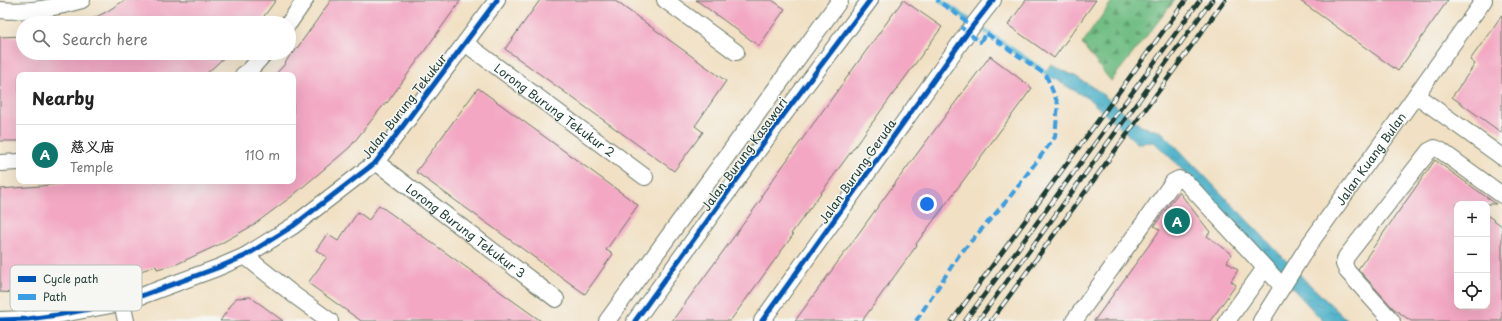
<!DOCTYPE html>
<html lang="en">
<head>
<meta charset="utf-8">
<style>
	body { margin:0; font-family:"Playpen Sans","LXGW WenKai TC",sans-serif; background:#f2f2f2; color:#222 }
	.controls { position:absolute; right:12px; bottom:12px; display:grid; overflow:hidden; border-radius:8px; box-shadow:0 4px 16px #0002 }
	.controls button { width:36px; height:36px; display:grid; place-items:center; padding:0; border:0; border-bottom:1px solid #e0e0e0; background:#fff; color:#222; font:20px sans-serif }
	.you { position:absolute; left:927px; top:204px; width:14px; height:14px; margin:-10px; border:3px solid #fff; border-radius:50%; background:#1a73e8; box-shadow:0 0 0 6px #1a73e833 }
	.badge { display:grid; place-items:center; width:26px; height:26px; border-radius:50%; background:#0f766e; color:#fff; font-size:13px; font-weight:700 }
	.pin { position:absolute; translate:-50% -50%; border:2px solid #fff; box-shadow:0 1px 4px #0006 }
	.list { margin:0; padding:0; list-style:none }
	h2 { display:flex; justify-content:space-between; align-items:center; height:52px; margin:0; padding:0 16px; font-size:17px }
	h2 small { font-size:13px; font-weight:400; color:#767676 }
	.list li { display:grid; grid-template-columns:26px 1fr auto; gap:12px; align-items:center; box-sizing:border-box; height:60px; padding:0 16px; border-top:1px solid #e0e0e0 }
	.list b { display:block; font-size:15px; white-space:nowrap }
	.list p { margin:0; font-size:13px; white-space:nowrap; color:#767676 }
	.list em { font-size:13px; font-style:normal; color:#767676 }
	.icon { flex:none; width:22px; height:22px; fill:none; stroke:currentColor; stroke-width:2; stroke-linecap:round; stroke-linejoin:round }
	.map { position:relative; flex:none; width:1502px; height:321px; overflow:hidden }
	.search { position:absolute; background:#fff; box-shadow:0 4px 16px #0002; left:16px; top:16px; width:280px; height:44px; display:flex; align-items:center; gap:10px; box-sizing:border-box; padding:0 14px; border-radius:22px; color:#767676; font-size:15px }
	.panel { position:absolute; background:#fff; box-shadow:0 4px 16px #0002; left:16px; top:72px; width:280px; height:112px; border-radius:8px }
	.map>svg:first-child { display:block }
	.forest { fill:url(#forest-firs); stroke:#487e5c }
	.water { fill:url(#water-ripples); stroke:#34767e }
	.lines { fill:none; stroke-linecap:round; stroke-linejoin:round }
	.stream { stroke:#49b0c8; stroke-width:4.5 }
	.building { fill:#f3a7c3 }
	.minor-casing { stroke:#687666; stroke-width:18 }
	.minor { stroke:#fff; stroke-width:16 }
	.rail-casing { stroke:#1f3d34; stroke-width:4.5 }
	.rail { stroke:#f6f6f2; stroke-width:3; stroke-dasharray:9; stroke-linecap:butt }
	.quiet { stroke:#3c9ee2; stroke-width:4; stroke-dasharray:8 4; stroke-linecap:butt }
	.cycleway-casing { stroke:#f6f6f2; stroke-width:8 }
	.cycleway { stroke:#0057b8; stroke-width:5 }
	.labels { text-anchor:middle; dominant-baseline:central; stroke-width:3; stroke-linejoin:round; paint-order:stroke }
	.street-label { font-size:12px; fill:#1f3d34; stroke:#f6f6f2 }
	.key { fill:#f6f6f2; stroke:#b6beb9; stroke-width:1 }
	.key-label { font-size:11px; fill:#1f3d34 }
</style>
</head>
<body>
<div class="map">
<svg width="1502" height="321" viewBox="0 0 1502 321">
	<defs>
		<pattern id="forest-firs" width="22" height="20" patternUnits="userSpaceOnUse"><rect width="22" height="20" fill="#72be85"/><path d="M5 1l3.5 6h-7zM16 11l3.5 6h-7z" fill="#5d9c6e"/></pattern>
		<pattern id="water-ripples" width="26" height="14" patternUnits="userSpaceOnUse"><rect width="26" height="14" fill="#49b0c8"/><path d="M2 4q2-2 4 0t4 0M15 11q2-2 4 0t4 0" fill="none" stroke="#3c90a3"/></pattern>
	</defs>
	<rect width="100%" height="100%" fill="#f6f6f2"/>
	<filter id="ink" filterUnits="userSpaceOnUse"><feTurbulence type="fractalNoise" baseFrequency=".025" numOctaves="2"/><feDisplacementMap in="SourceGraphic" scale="8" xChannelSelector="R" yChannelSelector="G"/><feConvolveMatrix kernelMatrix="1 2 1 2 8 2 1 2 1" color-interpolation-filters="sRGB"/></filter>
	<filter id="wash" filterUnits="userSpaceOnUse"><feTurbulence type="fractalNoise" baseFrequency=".012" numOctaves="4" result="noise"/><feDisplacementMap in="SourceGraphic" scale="16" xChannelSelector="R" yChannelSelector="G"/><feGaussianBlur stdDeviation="0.9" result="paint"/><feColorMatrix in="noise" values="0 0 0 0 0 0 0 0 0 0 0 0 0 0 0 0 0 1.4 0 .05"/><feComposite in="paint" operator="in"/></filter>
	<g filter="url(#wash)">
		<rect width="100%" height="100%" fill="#f1e0c3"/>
		<path class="forest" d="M1113 0H1175L1111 81 1082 44Z"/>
		<path class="water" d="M1051 65 1075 76 1097 90 1141 126 1162 132 1305 280 1348 321H1323L1174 161 1154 142 1137 143 1090 100 1048 75 1047 72Z"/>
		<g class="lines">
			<path class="stream" d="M940 0 1051 76"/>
		</g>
		<g id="blocks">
			<path class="building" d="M125 0H276L259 23H84L106 12Z
				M331 0H461L387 103 386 102 350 147 336 159 291 197 252 226 218 245 177 264 157 269 156 266 119 278 70 288 17 293 0 292V189L41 186 78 181H293V75H275L284 65 292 52 293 54Z
				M540 0H614L726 81 695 126 703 132 674 171 505 49Z
				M696 0H772L785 9 759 46Z
				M903 0 942 27 791 234 793 235 730 321H672L763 197 761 196Z
				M1026 0H1096L1054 58 1008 25Z
				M1299 0H1448L1398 71Z
				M1502 15V133L1452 97 1475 64 1470 60Z
				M23 36V53H229L205 75H19V141H0V37Z
				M990 56 1032 88 916 244 917 245 862 321H795L890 190Z
				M478 88 638 205 606 250 613 254 585 294 416 172Z
				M1435 160 1496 204H1457V306H1487V215L1502 226V321H1411L1393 308 1358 269Z
				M1179 192 1210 232 1207 236 1232 254 1227 262 1238 270 1231 281 1236 285 1210 321H1094L1160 230 1154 226Z
				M379 205 463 265 541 321H361L308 283 327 257 316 250 327 234 338 241 358 212 369 220Z
				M250 297 263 306 283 321H220L236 298Z"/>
		</g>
	</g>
	<g filter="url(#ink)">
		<use href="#blocks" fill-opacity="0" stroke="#687666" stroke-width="1"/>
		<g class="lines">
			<g class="minor-casing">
				<g id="minor">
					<path d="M665 0 736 52"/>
					<path d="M0 10C28 13 55 8 82 0"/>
					<path d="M289 23 305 0"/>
					<path id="s1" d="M465 43 645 177"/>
					<path d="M243 75 249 71 265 53"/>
					<path d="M1416 95 1502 157"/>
					<path id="s2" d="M376 162 556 299"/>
					<path d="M0 163 19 162"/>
					<path d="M245 256 294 295 330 321"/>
					<path d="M122 303 126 321"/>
					<path d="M0 320 28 319 57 315 122 303 217 268 245 256 293 226 376 162 497 0"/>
					<path d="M607 321 840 0"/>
					<path d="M635 321 785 113 870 0"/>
					<path d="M762 321 968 32 993 0"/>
					<path d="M1074 321 1173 182 1179 179 1186 182 1282 286"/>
					<path d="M1227 321 1265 268"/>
					<path id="s3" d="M1261 321 1308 246 1484 0"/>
					<path d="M1392 321 1347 271 1344 264 1346 257 1429 151 1435 148 1440 150 1502 195"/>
				</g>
			</g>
			<use href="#minor" class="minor"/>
			<g class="rail-casing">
				<path id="rail" d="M952 321 1186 0
					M965 321 1200 0
					M978 321 1212 0
					M991 321 1225 0"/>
			</g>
			<use href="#rail" class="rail"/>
			<path class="quiet" d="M916 321 959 255 1009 198 1055 137 1058 104 1046 75 986 33 980 42 962 28 966 21 937 0"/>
			<g class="cycleway-casing">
				<path id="cycleway" d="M0 320 28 319 57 315 122 303 217 268 245 256 293 226 376 162 497 0
					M635 321 785 113 870 0
					M762 321 968 32 993 0"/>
			</g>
			<use href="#cycleway" class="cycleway"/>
		</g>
	</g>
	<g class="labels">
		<g class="street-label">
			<text transform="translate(404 106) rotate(-52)">Jalan Burung Tekukur</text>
			<text stroke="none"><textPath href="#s1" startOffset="112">Lorong Burung Tekukur 2</textPath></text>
			<text transform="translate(744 154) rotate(-54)">Jalan Burung Kasawari</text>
			<text stroke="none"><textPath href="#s3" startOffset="196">Jalan Kuang Bulan</textPath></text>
			<text transform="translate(857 171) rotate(-55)">Jalan Burung Geruda</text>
			<text stroke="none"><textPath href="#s2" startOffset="113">Lorong Burung Tekukur 3</textPath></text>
		</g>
	</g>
	<rect x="10" y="265" width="132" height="46" rx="6" class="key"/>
	<rect x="18" y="276" width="18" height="6" fill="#0057b8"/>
	<rect x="18" y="294" width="18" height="6" fill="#3c9ee2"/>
	<g class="key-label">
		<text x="43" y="283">Cycle path</text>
		<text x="43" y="301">Path</text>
	</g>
</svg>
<div class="controls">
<button>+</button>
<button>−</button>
<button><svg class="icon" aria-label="locate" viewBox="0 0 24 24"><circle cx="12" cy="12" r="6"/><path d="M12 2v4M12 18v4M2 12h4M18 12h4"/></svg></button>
</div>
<div class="you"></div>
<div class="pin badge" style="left:1177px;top:221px">A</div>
<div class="search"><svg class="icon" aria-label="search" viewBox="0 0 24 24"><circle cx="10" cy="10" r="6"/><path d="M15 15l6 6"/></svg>Search here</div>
<section class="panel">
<h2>Nearby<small></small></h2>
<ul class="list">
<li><span class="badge">A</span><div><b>慈义庙</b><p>Temple</p></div><em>110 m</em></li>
</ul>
</section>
</div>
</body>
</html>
